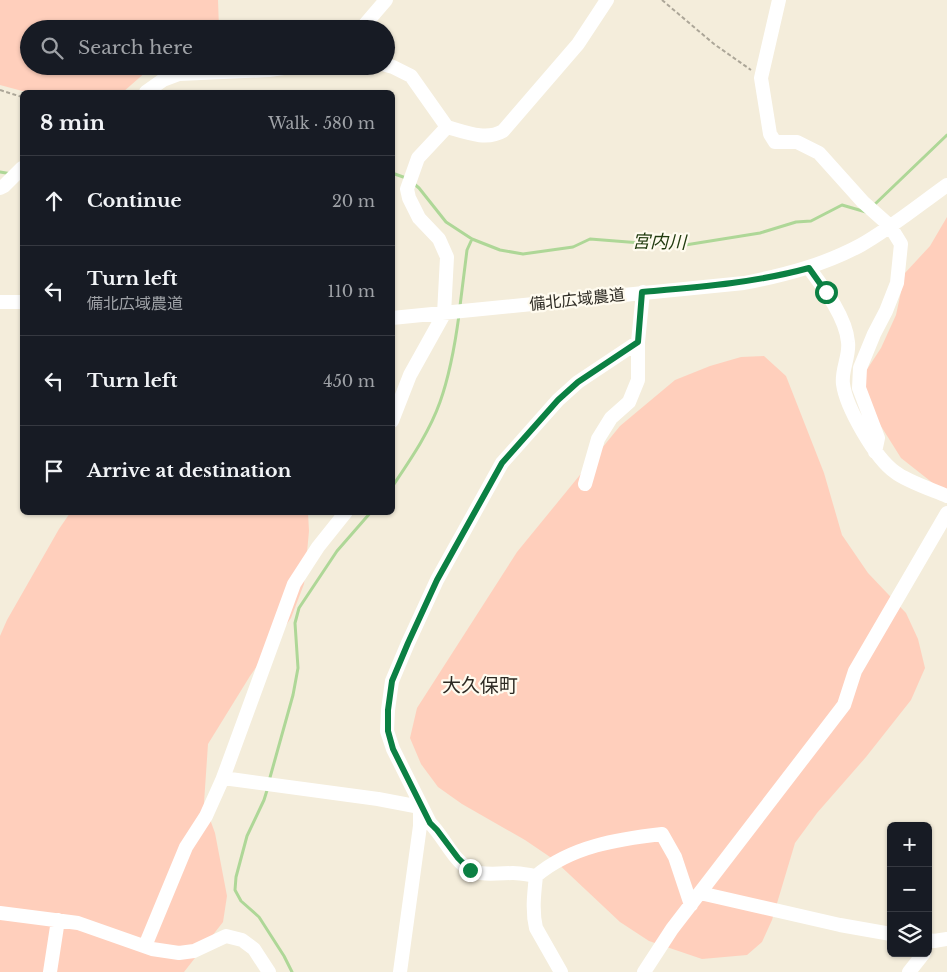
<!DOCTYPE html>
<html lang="en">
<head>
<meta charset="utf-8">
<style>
	body { margin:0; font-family:"Libre Baskerville","Noto Sans JP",serif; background:#20242c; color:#f1f3f6 }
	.controls { position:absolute; right:15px; bottom:15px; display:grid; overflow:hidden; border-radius:8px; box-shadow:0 1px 4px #0004 }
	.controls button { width:45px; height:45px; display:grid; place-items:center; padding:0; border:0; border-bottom:1px solid #363941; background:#171b24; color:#f1f3f6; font:25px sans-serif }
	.stop { position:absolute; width:15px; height:15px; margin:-11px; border:4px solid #0b8043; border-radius:50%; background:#fff }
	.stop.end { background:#0b8043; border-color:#fff; box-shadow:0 1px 5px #0008 }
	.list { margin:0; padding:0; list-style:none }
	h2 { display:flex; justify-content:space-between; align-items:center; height:65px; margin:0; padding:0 20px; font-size:21px }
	h2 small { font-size:16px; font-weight:400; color:#9ea1a6 }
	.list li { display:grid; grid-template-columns:32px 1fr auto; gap:15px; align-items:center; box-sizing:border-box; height:90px; padding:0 20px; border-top:1px solid #363941 }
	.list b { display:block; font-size:19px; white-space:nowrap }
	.list p { margin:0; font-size:16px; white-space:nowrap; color:#9ea1a6 }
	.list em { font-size:16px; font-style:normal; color:#9ea1a6 }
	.icon { flex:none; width:28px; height:28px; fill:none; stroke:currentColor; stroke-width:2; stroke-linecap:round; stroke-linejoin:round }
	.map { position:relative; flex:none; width:947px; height:972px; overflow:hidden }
	.search { position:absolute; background:#171b24; box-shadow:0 1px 4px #0004; left:20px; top:20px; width:375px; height:55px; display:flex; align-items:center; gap:12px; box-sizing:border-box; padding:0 18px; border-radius:28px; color:#9ea1a6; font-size:19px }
	.panel { position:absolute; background:#171b24; box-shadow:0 1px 4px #0004; left:20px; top:90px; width:375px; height:425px; border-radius:8px }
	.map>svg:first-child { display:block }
	.green { fill:#ffcfbc }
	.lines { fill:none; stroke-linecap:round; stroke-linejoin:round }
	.stream { stroke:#aed797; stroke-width:3 }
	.path { stroke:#aca698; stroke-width:2; stroke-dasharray:4 2.5; stroke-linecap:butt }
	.minor { stroke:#fff; stroke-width:14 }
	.route { stroke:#0b8043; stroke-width:6 }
	.labels { text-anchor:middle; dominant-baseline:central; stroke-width:4.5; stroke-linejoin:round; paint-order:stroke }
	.street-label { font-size:16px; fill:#2e2b24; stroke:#fffbef }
	.water-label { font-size:18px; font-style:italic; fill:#223c10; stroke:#fffbef }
	.quarter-label { font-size:19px; fill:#2e2b24; stroke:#fffbef }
</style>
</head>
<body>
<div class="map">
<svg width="947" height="972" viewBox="0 0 947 972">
	<rect width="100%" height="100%" fill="#f4eddb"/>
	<path class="green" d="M0 0H218L219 29H29V66H174L147 71 123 92H26L0 85Z
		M947 217V491L934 484 901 458 874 415 862 377 881 348 896 315 905 273 930 246Z
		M764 356 786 376 824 473 842 535 868 573 906 613 918 639 925 668 911 700 866 757 817 813 795 843 772 920 762 942 747 955 702 959 649 941 620 922 553 859 525 840 462 804 438 787 421 764 410 738 417 708 517 552 620 426 675 380 710 366 741 357Z
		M70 513H308L309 531 304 584 291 618 250 676 208 744 204 803 215 833 227 896 223 922 184 972H0V636L7 620 59 529Z"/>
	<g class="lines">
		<path class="stream" d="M0 172 12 174
			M392 173 406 178
			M413 183 419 188 446 222 472 239 500 250 523 254 573 247 590 239 679 246 760 233 796 222 811 221 842 205 866 212
			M873 206 947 135
			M460 306 467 250 472 239
			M392 487C410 460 429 433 440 402 450 374 455 345 459 315
			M269 781 293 695 298 668 295 623 299 608 337 551 371 512
			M268 787 264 800 247 836 236 877 235 890 241 901 259 917 284 956 292 972"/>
		<path class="path" d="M662 0 714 44 751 70
			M0 90 22 97"/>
		<path class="minor" d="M779 0 761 78 770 134 775 142H797L819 153 863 202 890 226 901 244 897 283 886 311 874 334 860 368 859 388 878 438 875 452
			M361 29 386 0
			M386 65 393 67 411 76 447 127C465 132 486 141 503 131L578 44 607 0
			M146 92 163 80 179 74 269 70 298 66
			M0 188 4 186 22 168
			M809 268C823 287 846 317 848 342 850 356 841 370 843 384 846 407 875 458 895 472 906 481 933 490 947 496
			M0 302H22
			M392 318 744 283C785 275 824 265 861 245 891 228 919 205 947 185
			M392 421 410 375 444 314 447 257 439 239 419 218 409 198 407 189 418 158 447 127
			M585 484 598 439 611 418 629 402 638 380V342L643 292
			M223 778 378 799 420 807
			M536 876C529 875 521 873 513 873 502 873 480 876 470 870 453 860 444 837 430 823L393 749 387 731 388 710 392 681 408 643 437 580 502 463 558 400 578 382 638 342
			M700 893 840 925 891 934
			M0 913 78 923 152 949 179 953 194 951 226 936 242 940 254 949 269 972
			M928 940 934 941 947 939
			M145 946 186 847 206 816 223 778 294 584 318 547 346 512
			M50 972 58 920
			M400 972 420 826V808
			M561 972 536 928C532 911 534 894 536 876 571 846 619 839 662 834L675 857 691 905
			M644 972 672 929 844 705 855 671 947 513
			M909 972 924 953"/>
	</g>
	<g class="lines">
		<path class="route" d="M470 870 458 858 437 830 430 823 393 749 388 731V710L392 681 408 643 437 580 502 463 558 400 578 382 638 342 642 292C699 287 754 283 809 268L826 292"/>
	</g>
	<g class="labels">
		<g class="street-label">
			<text transform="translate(577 299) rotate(-6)">備北広域農道</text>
		</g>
		<g class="water-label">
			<text transform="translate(659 242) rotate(1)">宮内川</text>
		</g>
		<g class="quarter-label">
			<text x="480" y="685">大久保町</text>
		</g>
	</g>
</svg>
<div class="controls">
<button>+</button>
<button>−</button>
<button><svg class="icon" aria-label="layers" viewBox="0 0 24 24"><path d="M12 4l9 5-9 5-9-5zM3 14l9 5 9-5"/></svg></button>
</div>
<div class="stop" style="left:826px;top:292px"></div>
<div class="stop end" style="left:470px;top:870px"></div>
<div class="search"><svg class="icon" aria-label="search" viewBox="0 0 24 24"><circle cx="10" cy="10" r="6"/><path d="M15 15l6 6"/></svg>Search here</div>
<section class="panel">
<h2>8 min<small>Walk · 580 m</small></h2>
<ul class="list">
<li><svg class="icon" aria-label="ahead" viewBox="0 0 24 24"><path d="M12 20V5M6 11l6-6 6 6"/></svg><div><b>Continue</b></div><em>20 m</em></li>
<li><svg class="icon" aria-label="left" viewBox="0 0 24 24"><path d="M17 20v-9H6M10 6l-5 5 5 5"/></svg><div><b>Turn left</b><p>備北広域農道</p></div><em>110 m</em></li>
<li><svg class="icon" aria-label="left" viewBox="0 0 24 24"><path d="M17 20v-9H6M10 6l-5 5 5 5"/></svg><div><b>Turn left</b></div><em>450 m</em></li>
<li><svg class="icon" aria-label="arrive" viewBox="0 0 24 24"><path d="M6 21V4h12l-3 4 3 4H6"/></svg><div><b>Arrive at destination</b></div></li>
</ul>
</section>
</div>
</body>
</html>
